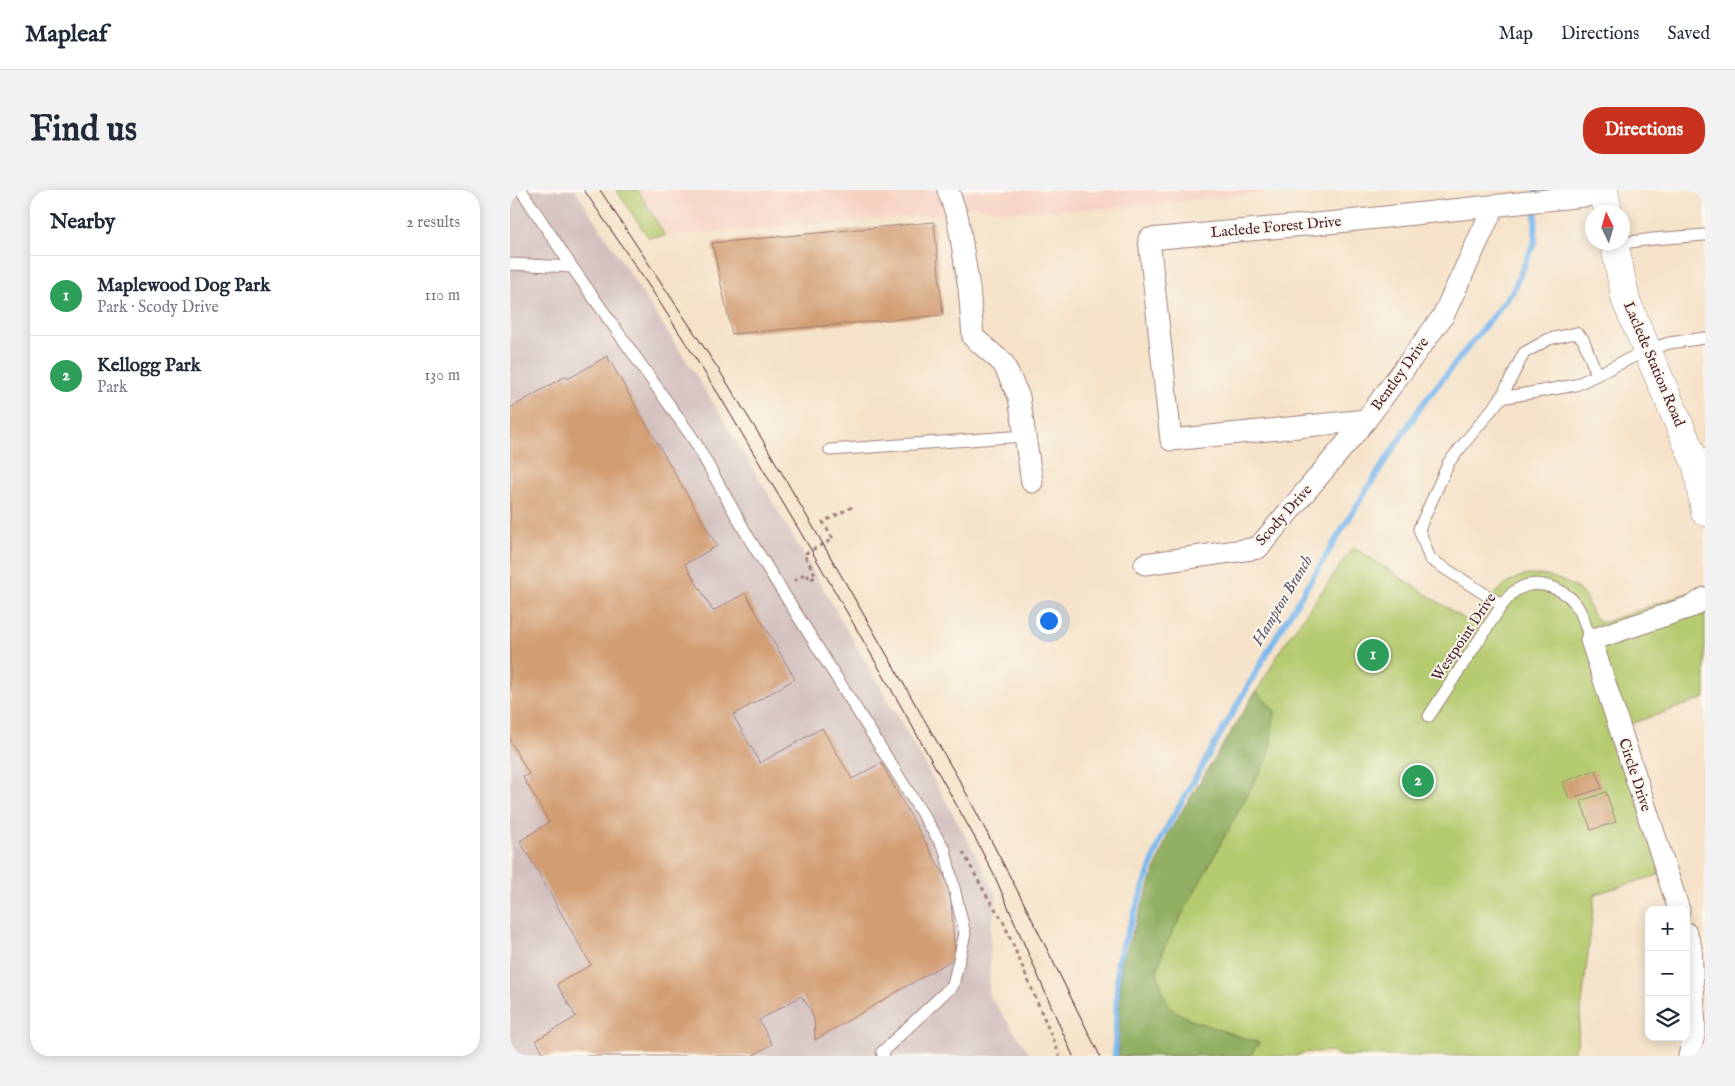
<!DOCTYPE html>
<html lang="en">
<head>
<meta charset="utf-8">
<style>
	body { margin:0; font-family:"IM FELL English",serif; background:#f2f2f3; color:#1f2937 }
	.controls { position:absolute; right:15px; bottom:15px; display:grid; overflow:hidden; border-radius:10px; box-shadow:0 2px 12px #0003 }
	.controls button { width:45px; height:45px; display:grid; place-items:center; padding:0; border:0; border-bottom:1px solid #e0e1e3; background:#fff; color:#1f2937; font:25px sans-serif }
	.compass { position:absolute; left:1075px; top:15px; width:45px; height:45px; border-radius:50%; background:#fff; box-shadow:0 2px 12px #0003; rotate:355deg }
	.you { position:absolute; left:538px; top:430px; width:18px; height:18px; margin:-12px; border:4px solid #fff; border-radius:50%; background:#1a73e8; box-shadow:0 0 0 8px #1a73e833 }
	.badge { display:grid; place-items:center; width:32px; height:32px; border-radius:50%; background:#c8321e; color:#fff; font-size:16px; font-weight:700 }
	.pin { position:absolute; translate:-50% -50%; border:2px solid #fff; box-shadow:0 1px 5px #0006 }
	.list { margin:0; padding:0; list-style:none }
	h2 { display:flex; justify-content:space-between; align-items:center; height:65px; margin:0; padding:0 20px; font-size:21px }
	h2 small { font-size:16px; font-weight:400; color:#747a83 }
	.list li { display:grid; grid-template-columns:32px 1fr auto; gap:15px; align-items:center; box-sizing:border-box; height:80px; padding:0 20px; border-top:1px solid #e0e1e3 }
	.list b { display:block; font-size:19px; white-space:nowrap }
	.list p { margin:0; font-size:16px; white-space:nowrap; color:#747a83 }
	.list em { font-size:16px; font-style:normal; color:#747a83 }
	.icon { flex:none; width:28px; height:28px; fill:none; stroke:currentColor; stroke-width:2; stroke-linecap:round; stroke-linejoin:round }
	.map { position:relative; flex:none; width:1195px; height:866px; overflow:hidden; border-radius:20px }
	header { display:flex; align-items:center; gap:30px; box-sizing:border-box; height:70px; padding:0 25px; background:#fff; border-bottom:1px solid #e0e1e3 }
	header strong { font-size:24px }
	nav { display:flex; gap:28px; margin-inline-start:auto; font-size:18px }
	.intro { display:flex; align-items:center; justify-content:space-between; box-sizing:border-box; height:120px; padding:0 30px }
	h1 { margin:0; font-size:35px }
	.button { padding:12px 22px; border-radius:20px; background:#c8321e; color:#fff; font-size:18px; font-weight:700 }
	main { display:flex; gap:30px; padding:0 30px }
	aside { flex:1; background:#fff; border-radius:20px; box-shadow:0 2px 12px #0003 }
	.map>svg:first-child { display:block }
	.built { fill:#f6d2c3 }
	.industrial { fill:#d1bfbd }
	.green { fill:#b5cb6f; stroke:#80754d }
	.forest { fill:#90af62; stroke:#6d6746 }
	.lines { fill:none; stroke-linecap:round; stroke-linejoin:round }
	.stream { stroke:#7cb8ee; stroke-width:6 }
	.building { fill:#d29e73 }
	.lane-casing { stroke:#a0807a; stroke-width:13 }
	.street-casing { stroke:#a0807a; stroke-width:23 }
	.secondary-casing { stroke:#a0807a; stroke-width:29 }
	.path { stroke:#a0807a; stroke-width:3; stroke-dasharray:4 4; stroke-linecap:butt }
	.lane { stroke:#fff; stroke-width:11 }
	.street { stroke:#fff; stroke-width:21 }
	.secondary { stroke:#fff; stroke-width:28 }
	.tram { stroke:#4a1f2b; stroke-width:1 }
	.labels { text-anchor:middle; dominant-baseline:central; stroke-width:4; stroke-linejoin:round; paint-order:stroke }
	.street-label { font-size:15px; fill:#4a1f2b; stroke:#fbf7ec }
	.water-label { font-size:16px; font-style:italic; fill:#5c556f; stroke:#fbf7ec }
</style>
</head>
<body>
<header>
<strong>Mapleaf</strong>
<nav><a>Map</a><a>Directions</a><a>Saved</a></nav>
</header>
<div class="intro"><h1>Find us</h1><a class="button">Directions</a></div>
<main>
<aside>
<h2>Nearby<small>2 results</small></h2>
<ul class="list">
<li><span class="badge" style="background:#2e9e5b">1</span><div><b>Maplewood Dog Park</b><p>Park · Scody Drive</p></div><em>110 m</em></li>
<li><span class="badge" style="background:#2e9e5b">2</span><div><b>Kellogg Park</b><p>Park</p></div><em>130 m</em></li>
</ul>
</aside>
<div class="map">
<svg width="1195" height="866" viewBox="0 0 1195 866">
	<rect width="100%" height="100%" fill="#fbf7ec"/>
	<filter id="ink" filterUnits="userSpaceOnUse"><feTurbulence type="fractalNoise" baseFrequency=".02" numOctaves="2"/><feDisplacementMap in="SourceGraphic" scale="10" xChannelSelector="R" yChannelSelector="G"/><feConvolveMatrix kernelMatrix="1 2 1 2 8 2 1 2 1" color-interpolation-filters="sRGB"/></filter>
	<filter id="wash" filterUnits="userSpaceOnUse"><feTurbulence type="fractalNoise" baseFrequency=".0096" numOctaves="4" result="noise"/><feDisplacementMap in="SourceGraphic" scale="20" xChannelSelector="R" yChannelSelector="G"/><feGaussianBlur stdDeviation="1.12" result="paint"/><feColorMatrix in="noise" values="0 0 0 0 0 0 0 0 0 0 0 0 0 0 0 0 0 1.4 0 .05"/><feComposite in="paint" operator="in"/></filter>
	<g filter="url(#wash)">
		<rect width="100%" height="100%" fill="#f5e2c8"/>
		<path class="built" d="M128 0H783L600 18 502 22 461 16 433 24 155 46Z"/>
		<path class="industrial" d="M0 0H65L187 187 257 302 411 567 471 674 487 707 481 739 479 805 521 866H5L0 848Z"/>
		<path class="green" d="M106 0H128L155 46 138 47Z
			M843 357 961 433C986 403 1001 375 1044 388 1052 390 1065 396 1071 402 1081 412 1078 426 1092 433L1178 403 1193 422H1195V508L1103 540 1152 684 1085 704 1067 856 1060 866H831L819 861 793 863 787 866H613L665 642 773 456Z"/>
		<path class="forest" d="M746 501 765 521 759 565 654 758 647 783 658 817 681 830 749 853 740 866H608L611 774 658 644Z"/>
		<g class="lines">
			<path class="stream" d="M605 866 608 770 651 648 766 447 854 304 911 216 1003 101 1025 51 1026 0"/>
		</g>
		<g id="blocks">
			<path class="building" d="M424 32 433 125 222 144 202 53Z
				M97 166 207 356 175 374 203 421 235 403 285 489 223 525 250 573 312 538 342 589 371 573 440 696 445 768 305 850 304 830 300 819 291 806 249 830 262 854 242 866H35L26 850 66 827 47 794 81 775 10 651 39 632 13 587 19 584 0 551V218L56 186 58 189Z
				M1086 580 1092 598 1059 609 1053 592Z
				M1096 602 1106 632 1081 640 1071 611Z"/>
		</g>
	</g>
	<g filter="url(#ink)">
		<use href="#blocks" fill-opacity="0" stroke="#a0807a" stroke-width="1"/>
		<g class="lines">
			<g class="lane-casing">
				<path id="lane" d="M11 0 62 77
					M1105 54 1143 49 1195 45
					M0 74 62 77 184 250 240 350 435 660 455 744 443 795 372 862 374 866
					M991 208 1014 163 1039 149 1066 143 1073 149 1087 185
					M320 260 515 246
					M992 415 920 369 909 339 939 272 991 208 1066 195 1137 160 1159 153 1195 148
					M919 526 992 415C996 411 1000 404 1005 401 1027 386 1059 399 1070 421 1074 430 1077 441 1081 450"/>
			</g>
			<g class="street-casing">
				<path id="street" d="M438 0 448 29 459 98 463 147 493 173 509 207 522 292
					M984 16 933 126 856 230 661 250 639 49 828 32 1094 4
					M635 374 748 358 856 230
					M1169 720 1081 450 1183 416 1195 408
					M1176 743 1181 757 1185 841 1179 866"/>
			</g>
			<g class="secondary-casing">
				<path id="secondary" d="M1094 0 1098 22
					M1104 52 1116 111 1187 276 1195 322"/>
			</g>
			<path class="path" d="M284 391 296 383 300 390 306 386 294 364 323 349 313 332 342 317
				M453 662 475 703 493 731 550 866"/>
			<use href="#lane" class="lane"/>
			<use href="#street" class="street"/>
			<use href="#secondary" class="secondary"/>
			<path class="tram" d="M74 0 143 102 209 205 301 360 392 518 465 648 485 687 563 866
				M90 0 209 180 252 249 313 354 452 595 517 719 590 866"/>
		</g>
	</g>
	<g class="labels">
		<g class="street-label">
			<text transform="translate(766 37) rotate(-5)">Laclede Forest Drive</text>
			<text transform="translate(1144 174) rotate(67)">Laclede Station Road</text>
			<text transform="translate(890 184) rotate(-54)">Bentley Drive</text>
			<text transform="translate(774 325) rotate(-48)">Scody Drive</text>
			<text transform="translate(954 447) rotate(-56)">Westpoint Drive</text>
			<text transform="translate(1125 585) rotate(72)">Circle Drive</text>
		</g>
		<g class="water-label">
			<text transform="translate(773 411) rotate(-59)">Hampton Branch</text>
		</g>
	</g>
</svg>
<div class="controls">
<button>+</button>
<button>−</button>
<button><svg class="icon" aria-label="layers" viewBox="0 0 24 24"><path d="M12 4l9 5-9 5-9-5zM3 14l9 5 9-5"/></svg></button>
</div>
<svg class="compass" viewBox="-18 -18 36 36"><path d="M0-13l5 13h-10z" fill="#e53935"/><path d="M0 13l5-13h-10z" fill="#747a83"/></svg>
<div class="you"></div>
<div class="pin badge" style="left:863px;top:465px;background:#2e9e5b">1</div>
<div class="pin badge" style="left:908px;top:591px;background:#2e9e5b">2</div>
</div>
</main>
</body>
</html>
